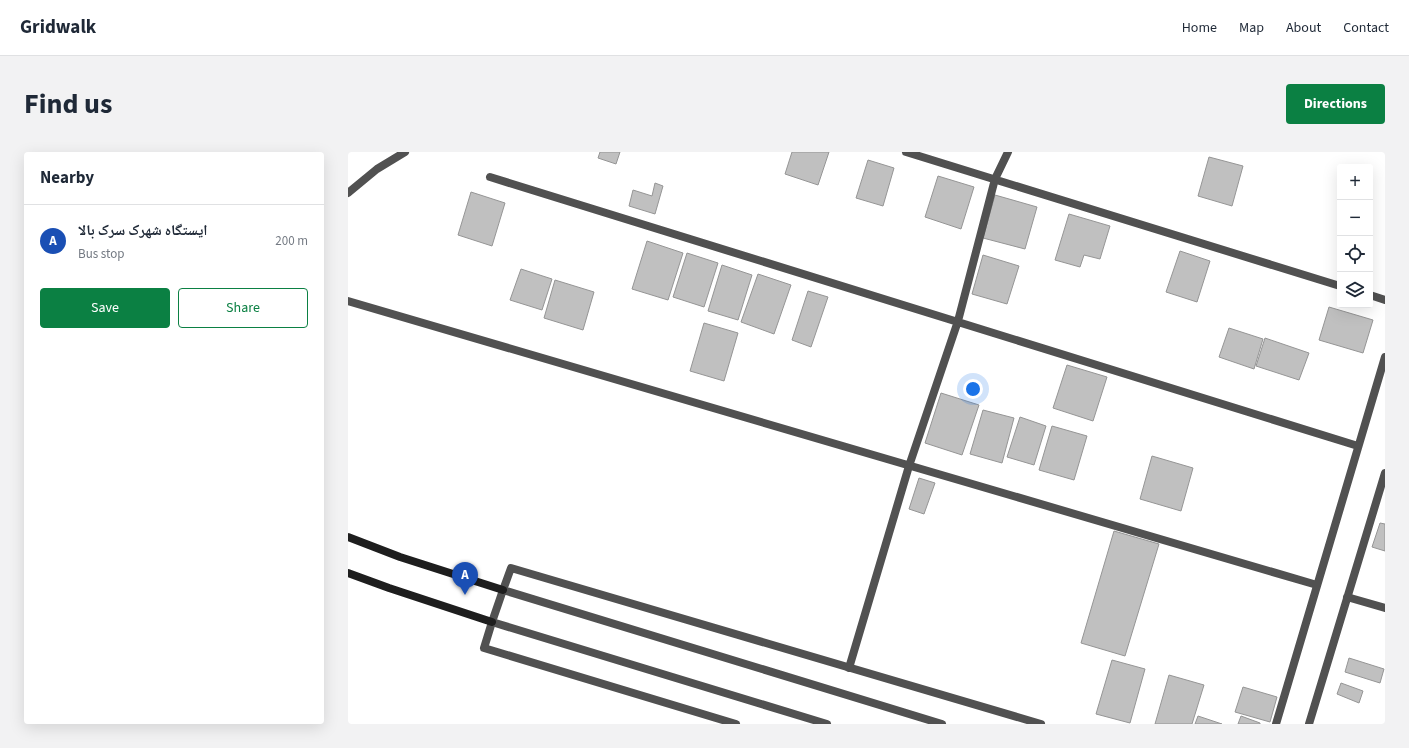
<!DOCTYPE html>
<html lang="en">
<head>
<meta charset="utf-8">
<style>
	body { margin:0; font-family:"Source Sans 3","Noto Naskh Arabic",sans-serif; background:#f2f2f3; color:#1f2937 }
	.controls { position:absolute; right:12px; top:12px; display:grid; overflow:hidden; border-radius:4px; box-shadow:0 4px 16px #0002 }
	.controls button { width:36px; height:36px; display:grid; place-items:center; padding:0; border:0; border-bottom:1px solid #e0e1e3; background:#fff; color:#1f2937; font:20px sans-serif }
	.you { position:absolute; left:625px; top:237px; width:14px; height:14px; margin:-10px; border:3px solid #fff; border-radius:50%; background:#1a73e8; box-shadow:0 0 0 6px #1a73e833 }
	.badge { display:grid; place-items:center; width:26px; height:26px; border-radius:50%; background:#0b8043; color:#fff; font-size:13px; font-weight:700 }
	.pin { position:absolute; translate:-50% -33px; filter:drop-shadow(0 1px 2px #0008) }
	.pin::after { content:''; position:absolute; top:21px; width:14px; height:12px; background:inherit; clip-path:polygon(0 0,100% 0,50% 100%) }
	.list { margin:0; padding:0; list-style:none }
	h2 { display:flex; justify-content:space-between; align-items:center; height:52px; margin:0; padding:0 16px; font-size:17px }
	h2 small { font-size:13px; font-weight:400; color:#747a83 }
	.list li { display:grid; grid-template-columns:26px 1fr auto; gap:12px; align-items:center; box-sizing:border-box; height:72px; padding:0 16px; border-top:1px solid #e0e1e3 }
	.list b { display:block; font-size:15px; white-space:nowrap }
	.list p { margin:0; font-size:13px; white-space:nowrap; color:#747a83 }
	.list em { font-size:13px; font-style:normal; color:#747a83 }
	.actions { display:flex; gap:8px; padding:12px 16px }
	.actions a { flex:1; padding:9px 0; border:1px solid #0b8043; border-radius:4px; text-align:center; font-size:14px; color:#0b8043 }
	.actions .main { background:#0b8043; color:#fff }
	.icon { flex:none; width:22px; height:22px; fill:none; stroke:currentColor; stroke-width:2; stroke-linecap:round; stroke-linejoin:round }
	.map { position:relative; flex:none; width:1037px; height:572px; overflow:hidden; border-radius:4px }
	header { display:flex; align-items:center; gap:24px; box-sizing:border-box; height:56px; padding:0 20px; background:#fff; border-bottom:1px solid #e0e1e3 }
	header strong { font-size:19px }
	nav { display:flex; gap:22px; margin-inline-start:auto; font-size:14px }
	.intro { display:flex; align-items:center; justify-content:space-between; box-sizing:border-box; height:96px; padding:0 24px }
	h1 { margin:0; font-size:28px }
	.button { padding:10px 18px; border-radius:4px; background:#0b8043; color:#fff; font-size:14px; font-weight:700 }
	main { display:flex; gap:24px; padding:0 24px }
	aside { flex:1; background:#fff; border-radius:4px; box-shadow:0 4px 16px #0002 }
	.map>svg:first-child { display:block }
	.building { fill:#c0c0c0; stroke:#959595 }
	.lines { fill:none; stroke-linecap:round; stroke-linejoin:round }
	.lane { stroke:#515151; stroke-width:8 }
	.street { stroke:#515151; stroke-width:8 }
	.secondary { stroke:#1e1e1e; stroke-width:8 }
</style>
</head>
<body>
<header>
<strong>Gridwalk</strong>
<nav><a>Home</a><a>Map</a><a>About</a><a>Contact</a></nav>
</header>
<div class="intro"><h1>Find us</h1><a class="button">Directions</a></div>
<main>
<aside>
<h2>Nearby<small></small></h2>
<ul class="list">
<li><span class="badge" style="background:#1a4fb4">A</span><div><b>ایستگاه شهرک سرک بالا</b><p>Bus stop</p></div><em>200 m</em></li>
</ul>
<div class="actions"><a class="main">Save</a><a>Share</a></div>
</aside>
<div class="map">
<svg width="1037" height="572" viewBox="0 0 1037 572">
	<rect width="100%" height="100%" fill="#fff"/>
	<path class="building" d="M252 0H272L268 12 250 6Z
		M444 0H481L470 33 437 22Z
		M861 5 895 14 884 54 850 44Z
		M520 8 546 16 535 54 508 46Z
		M590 24 626 35 613 77 577 65Z
		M307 31 315 34 307 62 281 54 285 38 304 44Z
		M123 40 157 51 144 94 110 83Z
		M647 43 689 55 677 97 635 86Z
		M721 62 762 74 752 107 736 103 732 115 707 108Z
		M299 89 335 101 320 148 284 137Z
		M832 99 862 109 849 150 818 140Z
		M339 101 370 111 356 155 325 145Z
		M635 103 671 114 659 152 624 142Z
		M374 113 404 123 390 168 360 159Z
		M173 117 204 127 194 158 162 148Z
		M410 122 443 133 426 182 393 170Z
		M207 128 246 140 235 178 196 166Z
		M460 139 480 145 463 195 444 188Z
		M981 155 1025 168 1015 201 971 188Z
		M356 171 390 181 376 229 342 219Z
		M881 176 915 187 906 217 871 205Z
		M917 186 961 201 951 228 908 214Z
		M719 213 759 225 745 269 705 256Z
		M593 241 631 253 614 303 577 291Z
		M635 258 666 266 654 311 622 302Z
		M672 265 698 274 686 313 659 305Z
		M704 274 739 284 726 328 691 318Z
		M804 304 845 316 833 359 792 347Z
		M571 326 587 331 576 362 561 357Z
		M1032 371 1037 372V399L1024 395Z
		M766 379 811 392 777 504 733 491Z
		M1001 506 1036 517 1032 531 997 520Z
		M764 508 797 517 782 571 748 562Z
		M821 523 856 533 844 572H807Z
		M993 531 1015 539 1011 551 989 542Z
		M895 535 929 545 922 570 887 560Z
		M850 564 874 572H847Z
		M893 564 912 571V572H890Z"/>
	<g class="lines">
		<path class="lane" d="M155 438 163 416 693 572
			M144 470 136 496 388 572"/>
		<path class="street" d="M558 0 992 134
			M142 25 1010 294
			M0 41 29 17 57 0
			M1022 143 1037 148
			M0 149 969 433
			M999 445 1037 456
			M501 516 561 314 610 169 647 27 660 0
			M479 572 144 470 155 438 594 572
			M928 572 1037 205
			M961 572 1037 321"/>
		<path class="secondary" d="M0 385 52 405 155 438
			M0 421 41 436 144 470"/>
	</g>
</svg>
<div class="controls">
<button>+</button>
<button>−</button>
<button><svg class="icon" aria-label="locate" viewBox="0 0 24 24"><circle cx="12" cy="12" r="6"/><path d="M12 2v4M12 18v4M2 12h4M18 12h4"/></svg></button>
<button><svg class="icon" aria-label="layers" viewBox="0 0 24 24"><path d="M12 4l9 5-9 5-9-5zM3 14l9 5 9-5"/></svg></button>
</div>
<div class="you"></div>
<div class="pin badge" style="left:117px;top:443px;background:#1a4fb4">A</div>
</div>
</main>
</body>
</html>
